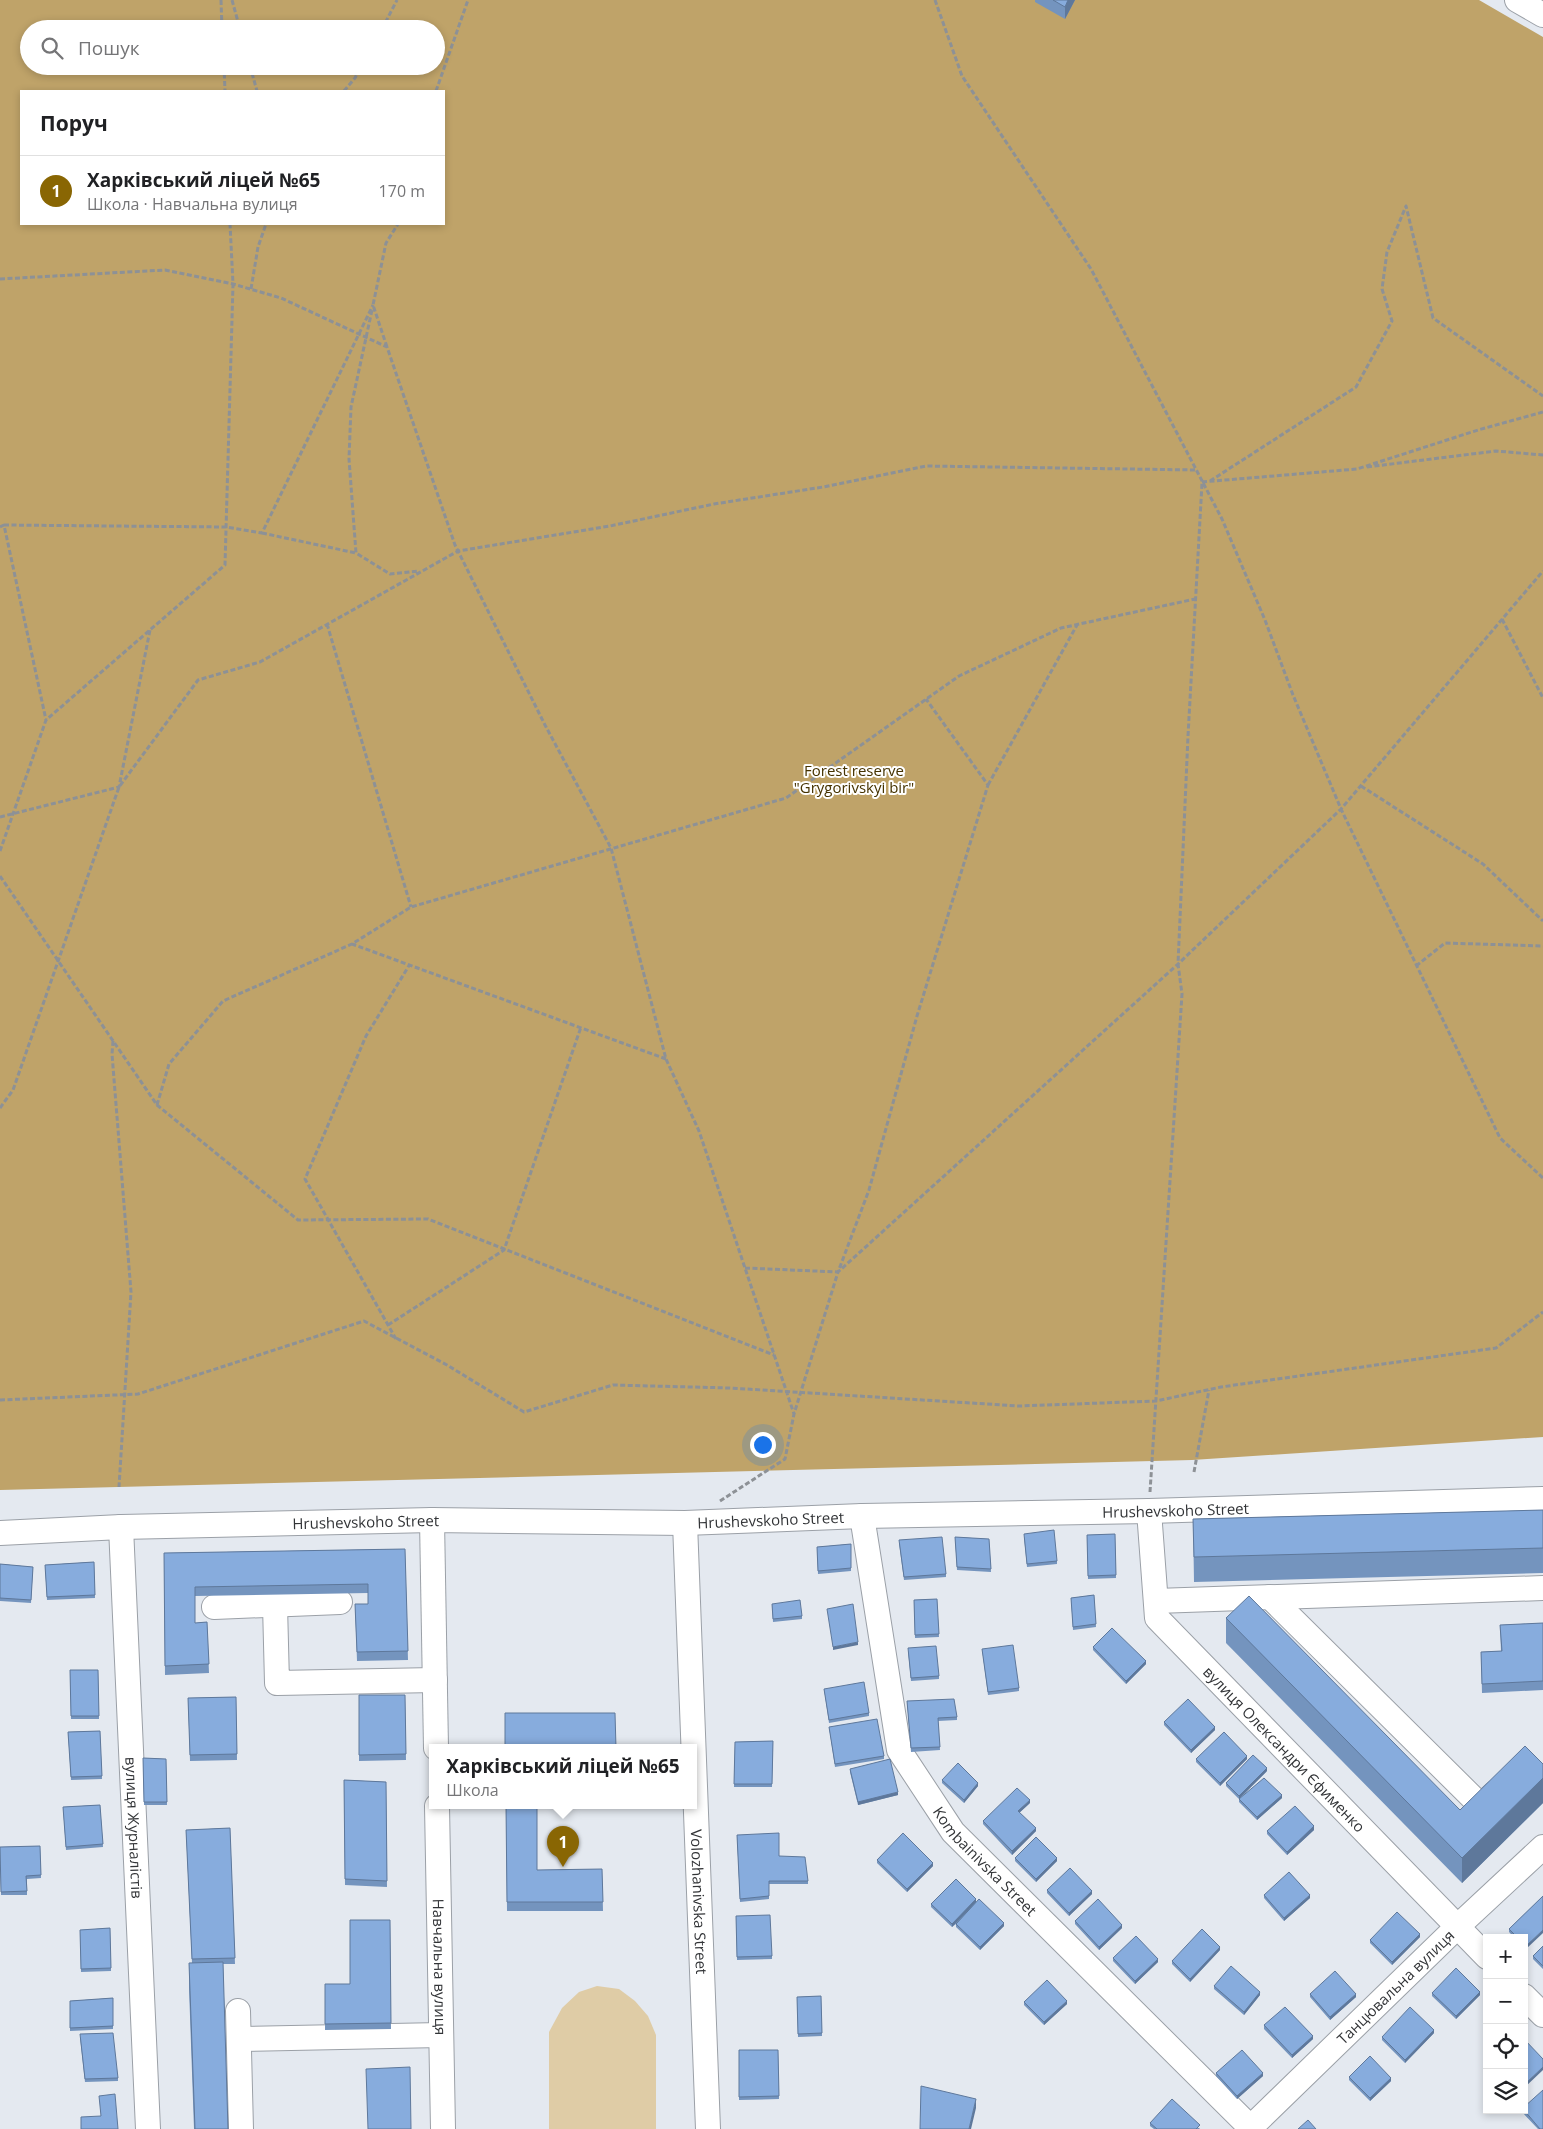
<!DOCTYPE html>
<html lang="uk">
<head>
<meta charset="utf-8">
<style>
	body { margin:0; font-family:"Open Sans",sans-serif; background:#f6f6f6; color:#202124 }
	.controls { position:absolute; right:15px; bottom:15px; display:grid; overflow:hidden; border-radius:0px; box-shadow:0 2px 8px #0003 }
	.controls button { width:45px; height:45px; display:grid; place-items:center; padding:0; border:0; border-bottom:1px solid #e0e0e0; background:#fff; color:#202124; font:25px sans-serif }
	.you { position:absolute; left:762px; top:1444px; width:18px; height:18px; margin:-12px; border:4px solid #fff; border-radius:50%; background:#1a73e8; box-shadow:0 0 0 8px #1a73e833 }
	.badge { display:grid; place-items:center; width:32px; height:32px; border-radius:50%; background:#896603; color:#fff; font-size:16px; font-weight:700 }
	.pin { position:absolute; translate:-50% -41px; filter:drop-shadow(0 1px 2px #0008) }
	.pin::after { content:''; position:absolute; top:26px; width:18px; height:15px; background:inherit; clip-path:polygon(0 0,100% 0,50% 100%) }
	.popup { position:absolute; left:429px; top:1744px; width:268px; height:65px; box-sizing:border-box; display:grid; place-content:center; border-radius:0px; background:#fff; filter:drop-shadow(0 1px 4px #0005); font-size:16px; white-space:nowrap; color:#757577 }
	.popup b { font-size:19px; color:#202124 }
	.popup::after { content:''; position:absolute; left:50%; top:100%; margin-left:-10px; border:10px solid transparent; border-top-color:#fff }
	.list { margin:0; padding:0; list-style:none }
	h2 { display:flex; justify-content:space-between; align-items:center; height:65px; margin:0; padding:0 20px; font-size:21px }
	h2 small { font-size:16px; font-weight:400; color:#757577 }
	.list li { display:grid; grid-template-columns:32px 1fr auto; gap:15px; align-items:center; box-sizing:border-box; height:70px; padding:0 20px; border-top:1px solid #e0e0e0 }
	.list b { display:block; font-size:19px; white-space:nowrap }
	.list p { margin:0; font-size:16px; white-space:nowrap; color:#757577 }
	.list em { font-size:16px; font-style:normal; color:#757577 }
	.icon { flex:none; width:28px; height:28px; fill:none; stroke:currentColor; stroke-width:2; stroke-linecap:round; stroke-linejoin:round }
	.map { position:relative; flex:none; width:1543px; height:2129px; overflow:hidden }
	.search { position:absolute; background:#fff; box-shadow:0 2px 8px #0003; left:20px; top:20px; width:425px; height:55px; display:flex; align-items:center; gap:12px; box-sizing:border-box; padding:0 18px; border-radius:28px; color:#757577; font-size:19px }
	.panel { position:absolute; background:#fff; box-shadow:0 2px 8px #0003; left:20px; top:90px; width:425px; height:135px; border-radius:0px }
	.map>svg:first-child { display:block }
	.green { fill:#dfcca6 }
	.forest { fill:#bfa369; fill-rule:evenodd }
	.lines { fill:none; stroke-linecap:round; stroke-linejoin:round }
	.minor-casing { stroke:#9ba0a7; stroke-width:26 }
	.path { stroke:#8d9196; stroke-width:3; stroke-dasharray:5 2.5; stroke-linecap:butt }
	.minor { stroke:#fff; stroke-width:24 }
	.wall { fill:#7494be }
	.shaded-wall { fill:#5e789b }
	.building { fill:#87acdd; stroke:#5e789b }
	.labels { text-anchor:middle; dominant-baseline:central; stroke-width:4; stroke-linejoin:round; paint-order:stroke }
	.park-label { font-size:15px; fill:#463301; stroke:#fff }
	.street-label { font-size:15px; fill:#323437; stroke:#fff }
</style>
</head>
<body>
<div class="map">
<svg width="1543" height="2129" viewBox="0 0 1543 2129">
	<rect width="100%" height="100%" fill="#e4e9f0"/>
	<path class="green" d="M597 1986 619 1989 635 2001 648 2016 656 2035V2129H549V2032L562 2008 579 1992Z"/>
	<path class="forest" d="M0 0H1479L1543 37V1437L1192 1460 0 1490ZM29 29H436V66H29ZM21 91H444V224H21Z"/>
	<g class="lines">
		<g class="minor-casing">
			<g id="minor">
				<path d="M1517 0 1543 15"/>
				<path id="s1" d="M1149 1511 1157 1618 1487 1957"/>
				<path id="s2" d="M862 1516 899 1750 953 1832 1252 2129"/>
				<path d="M432 1520 436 1748"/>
				<path id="s3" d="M685 1523 708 2129"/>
				<path id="s4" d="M121 1527 148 2129"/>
				<path id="s5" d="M0 1533 121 1527 432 1520 685 1523 862 1516 1149 1511 1543 1499"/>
				<path d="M1270 1597 1481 1806 1495 1793"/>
				<path d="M1156 1601 1543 1588"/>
				<path d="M275 1605 277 1683 435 1680"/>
				<path d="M214 1607 340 1602"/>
				<path id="s6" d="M437 1806 443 2129"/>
				<path d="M1524 1996 1543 2015"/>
				<path d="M238 2011 241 2129"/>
				<path d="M239 2039 441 2035"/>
				<path id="s7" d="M1249 2129 1457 1927 1543 1847"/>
			</g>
		</g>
		<path class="path" d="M221 0 222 29
			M232 0 240 29
			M935 0 962 76 1091 269 1222 519 1265 620 1293 695 1341 809 1500 1138 1543 1178
			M382 29 397 0
			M224 66 225 91
			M250 66 257 91
			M344 91 355 78 361 66
			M436 91 468 0
			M0 279 165 270 233 284 281 298 387 347 455 545 545 725 611 848 666 1059 699 1131 794 1414
			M251 289 258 247 266 224
			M372 310 351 407 349 459 356 553 390 574 419 571
			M387 347 373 305 386 243 398 224
			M1367 467 1496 451 1543 455
			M1210 481 1356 387 1392 321 1382 289 1387 252 1406 206 1433 318 1543 396
			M1202 482 1357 469 1478 430 1543 412
			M4 525 226 527 262 533 373 305
			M0 527 4 525 46 720
			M262 533 356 553
			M1502 619 1543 698
			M327 624 411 907
			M988 785 1077 625
			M1361 786 1483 864 1543 921
			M0 817 119 787 150 630
			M0 851 46 720 225 565 233 284 230 224
			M0 876 157 1105 298 1220 428 1219 774 1355
			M1416 966 1445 943 1543 946
			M113 1041 112 1054 131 1292 119 1487
			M666 1059 352 944 411 907 786 798 959 676 1061 628 1195 599
			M157 1105 169 1064 223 1001 352 944
			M0 1108 13 1090 119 787 198 680 260 662 458 551 610 526 714 504 823 487 926 466 1196 470
			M745 1268 838 1272 869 1190 917 1016 988 785 926 699
			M388 1325 504 1250 581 1027
			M396 1339 305 1179 366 1036 410 964
			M0 1400 138 1394 364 1321 447 1365 524 1412 613 1385 730 1388 1019 1406 1156 1401 1221 1387 1496 1348 1543 1312
			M1194 1472 1209 1390
			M1150 1492 1182 994 1178 964 1188 736 1202 483
			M720 1501 785 1459 794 1414 838 1272 1178 964 1341 809 1543 571"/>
		<use href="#minor" class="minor"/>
	</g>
	<path class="wall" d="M1035 0H1075L1065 19 1035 2Z
		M1543 1510V1573L1194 1582 1193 1519Z
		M1115 1534 1116 1578 1088 1579 1087 1535Z
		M955 1537 989 1539 991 1572 957 1570Z
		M1024 1537 1057 1561V1564L1027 1567Z
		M899 1543 946 1574V1577L904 1580Z
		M851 1544V1571L818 1574 817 1547Z
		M405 1549 408 1660 357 1661 355 1604H368V1593L195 1596V1623L207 1622 209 1673 165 1675 164 1553Z
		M94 1562 95 1598 47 1600 45 1565Z
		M0 1564 33 1567 31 1603 0 1601Z
		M1094 1595 1096 1627 1073 1630 1071 1598Z
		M937 1599 939 1637 915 1638 914 1600Z
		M772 1604 802 1616V1619L773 1622Z
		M1226 1618 1460 1810 1543 1764V1803L1462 1883 1226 1643Z
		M1543 1623V1690L1482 1693 1481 1652 1501 1651 1500 1625Z
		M1093 1647 1146 1664 1126 1684 1093 1650Z
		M982 1649 1019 1688V1691L988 1695Z
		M908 1651 939 1676V1679L911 1681Z
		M70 1670H98L99 1719H71Z
		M824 1689 869 1713V1716L829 1723Z
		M359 1695H405L406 1760 359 1761Z
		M236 1697 237 1760 190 1761 188 1698Z
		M907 1701 957 1717V1720L938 1721 940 1750 911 1752Z
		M1164 1722 1215 1730 1191 1753 1164 1725Z
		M829 1727 884 1756V1759L835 1767Z
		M100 1731 102 1779 71 1780 68 1732Z
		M773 1741 772 1787H734L735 1742Z
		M143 1758 166 1759 167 1805H144Z
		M1196 1759H1247L1220 1786 1196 1762Z
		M850 1769 898 1795 858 1805 850 1772Z
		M1267 1771 1239 1799 1226 1786V1783Z
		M344 1780 386 1782 387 1887 345 1885Z
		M942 1780 978 1786 964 1803 942 1783Z
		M1282 1798 1257 1820 1239 1802V1799Z
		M1030 1803 1019 1813 1036 1831 1012 1855 983 1824V1821Z
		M100 1805 103 1847 66 1850 63 1807Z
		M506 1806 537 1870 602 1869 603 1911H507Z
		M230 1828 235 1964H223L228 2129H194L189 1988V1963H192L186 1830Z
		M1314 1830 1287 1855 1267 1834V1831Z
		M737 1835 779 1856 808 1881V1884H769V1899L740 1902Z
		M40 1846 41 1878 27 1879V1895H1L0 1847Z
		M1015 1858 1057 1861 1036 1882 1015 1861Z
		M877 1860 933 1866 907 1892 877 1863Z
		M1047 1890 1092 1894 1069 1916 1047 1893Z
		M1264 1895 1310 1898 1284 1921 1264 1898Z
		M1543 1896 1526 1949 1524 1947V1938H1515L1509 1932V1929Z
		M976 1902 1004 1926 980 1950 956 1927V1924L952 1927 931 1907V1904Z
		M736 1916 772 1956V1959L737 1960Z
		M390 1920 391 2029 325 2030V1984H350Z
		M1075 1921 1122 1928 1099 1950 1075 1924Z
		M110 1928 111 1971 81 1972 80 1930Z
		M1420 1937 1392 1965 1370 1943V1940Z
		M1543 1946V1969L1533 1959V1956Z
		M1220 1950 1190 1982 1172 1964V1961Z
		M1113 1958 1158 1962 1135 1984 1113 1961Z
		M1214 1986 1260 1995 1244 2015 1214 1989Z
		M1432 1993 1480 1995 1456 2019 1432 1996Z
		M1310 1994 1356 1997 1330 2020 1310 1997Z
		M821 1996 822 2036 798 2037 797 1997Z
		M113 1998V2029L70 2031V2001Z
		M1024 2002 1067 2004 1044 2025 1024 2005Z
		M1264 2025 1313 2039 1292 2058 1264 2029Z
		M1434 2033 1405 2063 1382 2040V2037Z
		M80 2037 118 2078V2081L85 2082Z
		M739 2050H778L779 2099 739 2100Z
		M1216 2073 1263 2076 1237 2099 1216 2076Z
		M1349 2077 1391 2081 1370 2101 1349 2080Z
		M1522 2110H1524L1543 2129H1538L1522 2112Z
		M1150 2123 1200 2128 1199 2129H1154L1150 2126Z"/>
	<path class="shaded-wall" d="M1068 0H1075L1065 19V7Z
		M858 1642V1645L833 1650V1647Z
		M1146 1661V1664L1126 1684V1681Z
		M1215 1727V1730L1191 1753V1750Z
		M1247 1756V1759L1220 1786V1783Z
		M1267 1768V1771L1239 1799V1796Z
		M1543 1778V1803L1462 1883V1858Z
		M978 1783V1786L964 1803V1800Z
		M898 1792V1795L858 1805V1802Z
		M1282 1795V1798L1257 1820V1817Z
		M1030 1800V1803L1018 1814V1811Z
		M1314 1826V1830L1287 1855V1852Z
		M1036 1828V1831L1012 1855V1851Z
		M1057 1858V1861L1036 1882V1879Z
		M933 1863V1866L907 1892V1889Z
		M1092 1891V1894L1069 1916V1913Z
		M1310 1895V1898L1284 1921V1918Z
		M976 1899V1902L952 1927V1924Z
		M1004 1923V1926L980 1950V1947Z
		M1122 1925V1928L1099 1950V1947Z
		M1543 1930V1933L1526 1949V1946Z
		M1420 1934V1937L1392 1965V1962Z
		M1220 1947V1950L1190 1982V1979Z
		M1158 1959V1962L1135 1984V1981Z
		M1260 1992V1995L1244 2015V2012Z
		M1480 1992V1995L1456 2019V2016Z
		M1356 1994V1997L1330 2020V2017Z
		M1067 2001V2004L1044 2025V2022Z
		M1434 2030V2033L1405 2063V2060Z
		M1313 2036V2039L1292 2058V2055Z
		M1543 2067V2070L1524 2088V2085Z
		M1263 2073V2076L1237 2099V2096Z
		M1391 2078V2081L1370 2101V2098Z
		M976 2099V2108L971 2129H969Z"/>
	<path class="building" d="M1053 0H1068L1065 7Z
		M1543 1510V1548L1194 1557 1193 1519Z
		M1054 1530 1057 1561 1027 1564 1024 1534Z
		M1115 1534 1116 1575 1088 1576 1087 1535Z
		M942 1537 946 1574 904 1577 899 1540Z
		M955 1537 989 1539 991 1569 957 1567Z
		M851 1544V1568L818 1571 817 1547Z
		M405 1549 408 1651 357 1652 355 1604H368V1584L195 1587V1623L207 1622 209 1664 165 1666 164 1553Z
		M94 1562 95 1595 47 1597 45 1565Z
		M0 1564 33 1567 31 1600 0 1598Z
		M1094 1595 1096 1624 1073 1627 1071 1598Z
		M1249 1596 1460 1810 1525 1746 1543 1764V1778L1462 1858 1226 1618Z
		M937 1599 939 1634 915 1635 914 1600Z
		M800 1600 802 1616 773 1619 772 1604Z
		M853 1604 858 1642 833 1647 827 1609Z
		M1543 1623V1681L1482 1684 1481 1652 1502 1651 1500 1625Z
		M1112 1628 1146 1661 1126 1681 1093 1647Z
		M1013 1645 1019 1688 988 1692 982 1649Z
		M936 1646 939 1676 911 1678 908 1648Z
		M70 1670H98L99 1716H71Z
		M864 1682 869 1713 829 1720 824 1689Z
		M359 1695H405L406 1754 359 1755Z
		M236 1697 237 1754 190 1755 188 1698Z
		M954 1699 957 1717 938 1718 940 1747 911 1748 907 1701Z
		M1188 1699 1215 1727 1191 1750 1164 1722Z
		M505 1713H615L616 1748H505Z
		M877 1719 884 1756 835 1764 829 1727Z
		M100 1731 102 1776 71 1777 68 1732Z
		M1224 1732 1247 1756 1220 1783 1196 1759Z
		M773 1741 772 1784H734L735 1742Z
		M1253 1755 1267 1768 1239 1796 1226 1783Z
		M143 1758 166 1759 167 1802H144Z
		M890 1759 898 1792 858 1802 850 1769Z
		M958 1763 978 1783 964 1800 942 1780Z
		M1264 1778 1282 1795 1257 1817 1239 1799Z
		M344 1780 386 1782 387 1881 345 1879Z
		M1017 1788 1030 1800 1018 1811 1036 1828 1012 1851 983 1821Z
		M100 1805 103 1844 66 1847 63 1807Z
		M506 1806H537V1870L602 1869 603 1902H507Z
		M1295 1806 1314 1826 1287 1852 1267 1831Z
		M230 1828 235 1958 192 1959 186 1830Z
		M779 1833V1856L805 1857 808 1881H769V1896L740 1899 737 1835Z
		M903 1833 933 1863 907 1889 877 1860Z
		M1036 1837 1057 1858 1036 1879 1015 1858Z
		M40 1846 41 1875 26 1876 27 1891 1 1892 0 1847Z
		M1070 1868 1092 1891 1069 1913 1047 1890Z
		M1289 1872 1310 1895 1284 1918 1264 1895Z
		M956 1879 976 1899 952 1924 931 1904Z
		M1543 1896V1930L1526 1946 1524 1944V1938H1518L1509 1929Z
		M979 1899 1004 1923 980 1947 956 1924Z
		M1098 1899 1122 1925 1099 1947 1075 1921Z
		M1397 1912 1420 1934 1392 1962 1370 1940Z
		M770 1915 772 1956 737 1957 736 1916Z
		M350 1920H390L391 2023 325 2024V1984H350Z
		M110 1928 111 1968 81 1969 80 1930Z
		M1202 1929 1220 1947 1190 1979 1172 1961Z
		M1136 1936 1158 1959 1135 1981 1113 1958Z
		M1543 1946V1966L1533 1956Z
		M223 1962 228 2129H195L189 1963Z
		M1231 1966 1260 1992 1244 2012 1214 1986Z
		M1456 1968 1480 1992 1456 2016 1432 1993Z
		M1335 1971 1356 1994 1330 2017 1310 1994Z
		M1047 1980 1067 2001 1044 2022 1024 2002Z
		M821 1996 822 2033 798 2034 797 1997Z
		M113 1998V2026L70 2028V2001Z
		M1285 2007 1313 2036 1292 2055 1264 2025Z
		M1410 2007 1434 2030 1405 2060 1382 2037Z
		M113 2033 118 2078 85 2079 80 2034Z
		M1524 2039 1543 2059V2067L1524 2085Z
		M739 2050H778L779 2096 739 2097Z
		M1242 2050 1263 2073 1237 2096 1216 2073Z
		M1370 2056 1391 2078 1370 2098 1349 2077Z
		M410 2067 411 2129H368L366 2069Z
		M921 2086 976 2099 969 2129H920Z
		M1543 2090V2129H1540L1524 2110V2107Z
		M115 2094 118 2129H81V2117L101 2116 99 2096Z
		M1172 2099 1200 2125 1196 2129H1157L1150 2123Z
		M1308 2120 1316 2129H1298Z"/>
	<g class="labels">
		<g class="park-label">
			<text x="854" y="770">Forest reserve<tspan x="854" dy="17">"Grygorivskyi bir"</tspan></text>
		</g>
		<g class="street-label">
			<text stroke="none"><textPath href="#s5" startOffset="1176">Hrushevskoho Street</textPath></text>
			<text stroke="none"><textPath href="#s5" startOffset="771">Hrushevskoho Street</textPath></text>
			<text stroke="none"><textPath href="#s5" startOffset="366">Hrushevskoho Street</textPath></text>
			<text stroke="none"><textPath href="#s1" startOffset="290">вулиця Олександри Єфименко</textPath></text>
			<text stroke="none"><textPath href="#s4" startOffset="301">вулиця Журналістів</textPath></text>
			<text stroke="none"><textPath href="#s2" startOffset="378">Kombainivska Street</textPath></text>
			<text stroke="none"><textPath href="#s3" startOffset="379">Volozhanivska Street</textPath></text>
			<text stroke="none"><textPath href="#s6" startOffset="161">Навчальна вулиця</textPath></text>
			<text stroke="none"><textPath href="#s7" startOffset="204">Танцювальна вулиця</textPath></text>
		</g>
	</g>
</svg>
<div class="controls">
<button>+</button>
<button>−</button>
<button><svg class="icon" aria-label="locate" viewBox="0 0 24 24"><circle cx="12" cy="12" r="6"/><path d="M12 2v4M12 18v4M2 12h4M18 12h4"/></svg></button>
<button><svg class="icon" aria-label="layers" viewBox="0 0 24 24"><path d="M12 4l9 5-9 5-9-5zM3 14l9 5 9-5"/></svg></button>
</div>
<div class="you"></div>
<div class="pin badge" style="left:563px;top:1867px">1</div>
<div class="popup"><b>Харківський ліцей №65</b>Школа</div>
<div class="search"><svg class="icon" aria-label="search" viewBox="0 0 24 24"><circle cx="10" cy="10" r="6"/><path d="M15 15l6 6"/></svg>Пошук</div>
<section class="panel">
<h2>Поруч<small></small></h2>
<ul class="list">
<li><span class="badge">1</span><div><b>Харківський ліцей №65</b><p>Школа · Навчальна вулиця</p></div><em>170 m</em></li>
</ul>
</section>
</div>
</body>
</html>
